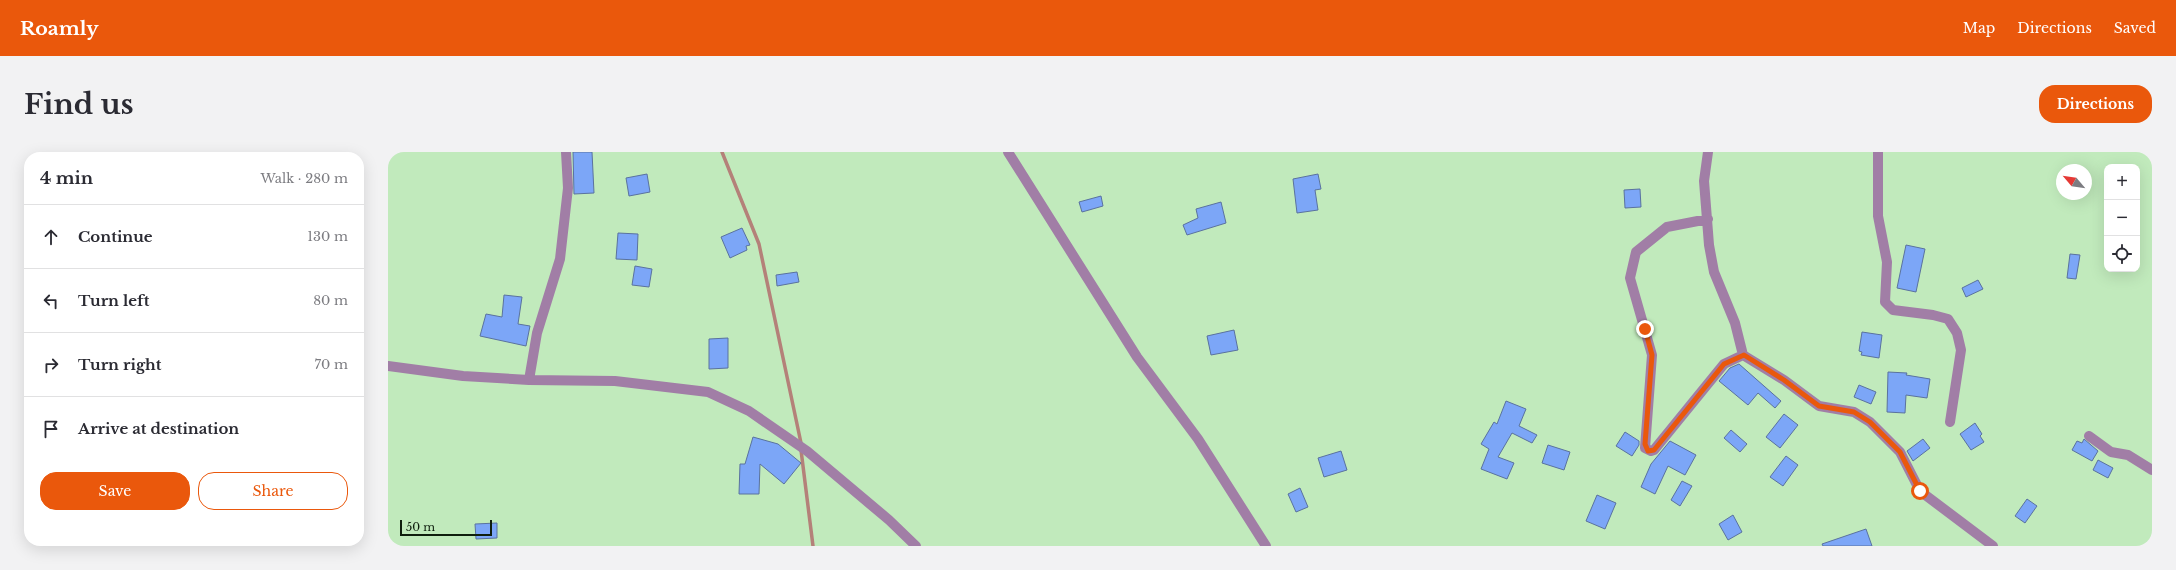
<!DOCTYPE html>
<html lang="en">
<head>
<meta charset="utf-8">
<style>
	body { margin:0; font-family:"Libre Baskerville",serif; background:#f2f2f3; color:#2b2b33 }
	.controls { position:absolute; right:12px; top:12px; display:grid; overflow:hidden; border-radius:8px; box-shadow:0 4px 16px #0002 }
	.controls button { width:36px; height:36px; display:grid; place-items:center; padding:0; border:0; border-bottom:1px solid #e1e1e2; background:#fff; color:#2b2b33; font:20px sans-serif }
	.compass { position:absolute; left:1668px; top:12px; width:36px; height:36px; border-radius:50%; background:#fff; box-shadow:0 4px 16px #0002; rotate:299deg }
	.scale { position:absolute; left:12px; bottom:10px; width:92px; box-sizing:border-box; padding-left:4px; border:2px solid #0f1e0d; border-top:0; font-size:11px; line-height:14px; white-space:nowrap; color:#0f1e0d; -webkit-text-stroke:3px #c1eabc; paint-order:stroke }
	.stop { position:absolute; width:12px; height:12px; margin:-9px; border:3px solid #ea580c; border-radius:50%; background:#fff }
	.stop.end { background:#ea580c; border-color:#fff; box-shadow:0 1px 4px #0008 }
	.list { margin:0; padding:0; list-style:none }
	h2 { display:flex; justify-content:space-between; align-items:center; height:52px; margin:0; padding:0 16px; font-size:17px }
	h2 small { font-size:13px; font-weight:400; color:#7c7c81 }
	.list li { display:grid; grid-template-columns:26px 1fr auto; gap:12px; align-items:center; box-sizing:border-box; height:64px; padding:0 16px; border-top:1px solid #e1e1e2 }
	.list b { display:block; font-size:15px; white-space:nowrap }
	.list em { font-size:13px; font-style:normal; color:#7c7c81 }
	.actions { display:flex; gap:8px; padding:12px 16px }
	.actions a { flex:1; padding:9px 0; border:1px solid #ea580c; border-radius:16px; text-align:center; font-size:14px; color:#ea580c }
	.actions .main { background:#ea580c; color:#fff }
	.icon { flex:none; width:22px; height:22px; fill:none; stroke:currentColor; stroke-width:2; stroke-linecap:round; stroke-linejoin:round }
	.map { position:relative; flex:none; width:1764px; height:394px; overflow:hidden; border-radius:16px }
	header { display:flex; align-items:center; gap:24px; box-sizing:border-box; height:56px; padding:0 20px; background:#ea580c; color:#fff }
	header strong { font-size:19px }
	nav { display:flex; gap:22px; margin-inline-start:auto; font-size:14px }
	.intro { display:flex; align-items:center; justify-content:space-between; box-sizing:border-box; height:96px; padding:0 24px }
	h1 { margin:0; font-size:28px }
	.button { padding:10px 18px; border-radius:16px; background:#ea580c; color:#fff; font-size:14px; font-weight:700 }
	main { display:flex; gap:24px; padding:0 24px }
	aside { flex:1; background:#fff; border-radius:16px; box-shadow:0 4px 16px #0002 }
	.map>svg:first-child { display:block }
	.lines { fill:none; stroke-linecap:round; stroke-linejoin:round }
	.stream { stroke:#b48179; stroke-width:3.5 }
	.building { fill:#7ca6f7; stroke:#5a729e }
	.minor { stroke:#a17ea6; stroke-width:10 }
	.route { stroke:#ea580c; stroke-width:5 }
</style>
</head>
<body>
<header>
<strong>Roamly</strong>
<nav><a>Map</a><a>Directions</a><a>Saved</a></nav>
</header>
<div class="intro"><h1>Find us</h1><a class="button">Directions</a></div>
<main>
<aside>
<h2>4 min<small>Walk · 280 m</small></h2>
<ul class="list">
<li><svg class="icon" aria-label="ahead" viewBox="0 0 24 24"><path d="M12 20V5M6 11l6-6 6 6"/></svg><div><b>Continue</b></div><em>130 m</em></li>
<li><svg class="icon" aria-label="left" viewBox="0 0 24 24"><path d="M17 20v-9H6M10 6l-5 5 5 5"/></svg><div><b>Turn left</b></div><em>80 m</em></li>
<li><svg class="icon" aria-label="right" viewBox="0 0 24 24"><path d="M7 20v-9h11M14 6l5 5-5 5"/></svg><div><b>Turn right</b></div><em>70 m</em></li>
<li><svg class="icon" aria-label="arrive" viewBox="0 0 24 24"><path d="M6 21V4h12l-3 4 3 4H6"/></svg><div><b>Arrive at destination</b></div></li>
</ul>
<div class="actions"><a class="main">Save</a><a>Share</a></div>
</aside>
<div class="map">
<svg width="1764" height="394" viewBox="0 0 1764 394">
	<rect width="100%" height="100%" fill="#c1eabc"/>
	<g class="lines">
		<path class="stream" d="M334 0 371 92 413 291
			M413 298 425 394"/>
	</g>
	<path class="building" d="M185 0H204L206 41 186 42Z
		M259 22 262 40 241 44 238 26Z
		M930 22 933 37 927 38 930 58 909 61 905 27Z
		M1252 37 1253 55 1237 56 1236 38Z
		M713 44 715 54 694 60 691 50Z
		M833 50 838 71 799 83 795 73 810 66 808 57Z
		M354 76 362 93 358 94 359 98 342 106 333 85Z
		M230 81 250 82 249 108 228 107Z
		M1518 93 1537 97 1528 140 1509 136Z
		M1682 102 1692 103 1688 127 1679 126Z
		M247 114 264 117 261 135 244 133Z
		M409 120 411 130 389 134 388 123Z
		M1590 128 1595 137 1578 145 1574 136Z
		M116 143 134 145 130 172 142 174 138 194 92 184 98 162 114 165Z
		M846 178 850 198 823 203 819 184Z
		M1474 180 1494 183 1491 206 1473 203 1474 200 1471 199Z
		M340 186V216L321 217V187Z
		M1351 212 1393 249 1387 256 1370 241 1360 253 1331 229 1342 216Z
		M1500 220 1519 221 1518 223 1542 227 1539 246 1518 243 1517 261 1499 260Z
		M1471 233 1488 240 1483 252 1466 245Z
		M1118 249 1138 257 1131 274 1149 283 1144 291 1124 281 1110 305 1126 311 1119 327 1093 317 1101 297 1093 292 1106 270 1109 272Z
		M1396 262 1410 273 1392 296 1378 285Z
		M1587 271 1594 282 1592 284 1596 290 1583 298 1572 282Z
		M1343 278 1359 292 1352 300 1336 286Z
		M1237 280 1251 289V293L1244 304 1228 294Z
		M365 285 390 292 413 311 396 332 372 312 371 342H351L352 312H357Z
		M1535 287 1542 296 1525 309 1519 299Z
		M1696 287 1710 299 1704 309 1684 298 1689 289 1694 291Z
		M1282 289 1308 303 1297 323 1280 314 1267 342 1253 335 1263 312Z
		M1160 293 1182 300 1176 318 1154 311Z
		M953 299 959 318 936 325 930 306Z
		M1398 304 1410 313 1395 334 1382 325Z
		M1710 308 1725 316 1720 326 1705 318Z
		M1294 329 1304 334 1292 354 1283 348Z
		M912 336 920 355 908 360 900 342Z
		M1209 343 1228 351 1217 377 1198 369Z
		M1639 347 1649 354 1637 371 1627 364Z
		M1345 363 1354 380 1340 388 1331 372Z
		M109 371V386L88 387 87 372Z
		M1478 377 1484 394H1435L1434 392Z"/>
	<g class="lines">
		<path class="minor" d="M620 0 749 205 810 287 878 394
			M1320 0 1316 29 1321 93 1326 120 1347 171 1355 203 1396 228 1431 254 1466 260 1482 270 1512 300 1532 339 1605 394
			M1490 0V64L1499 110 1497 150 1505 158 1545 163 1560 167 1569 181 1573 198 1562 270
			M1320 67 1279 75 1248 100 1242 126 1264 203 1257 296 1263 299 1266 298 1336 212 1355 203
			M0 214 75 224 141 228 227 229 320 240 361 259 419 299 501 368 528 394
			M141 228 149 181 172 107 180 36 178 0
			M1701 284 1723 300 1740 303 1764 318"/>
	</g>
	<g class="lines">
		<path class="route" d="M1257 177 1264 203 1257 292 1260 299 1266 298 1336 212 1356 203 1396 228 1431 254 1466 260 1482 270 1512 300 1532 339"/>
	</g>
</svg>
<div class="controls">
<button>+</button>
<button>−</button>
<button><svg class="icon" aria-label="locate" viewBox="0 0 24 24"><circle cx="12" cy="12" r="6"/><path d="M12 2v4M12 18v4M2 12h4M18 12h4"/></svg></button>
</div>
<svg class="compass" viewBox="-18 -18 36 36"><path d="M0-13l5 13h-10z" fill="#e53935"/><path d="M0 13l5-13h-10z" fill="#7c7c81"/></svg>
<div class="scale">50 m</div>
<div class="stop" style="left:1532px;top:339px"></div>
<div class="stop end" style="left:1257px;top:177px"></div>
</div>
</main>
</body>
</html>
